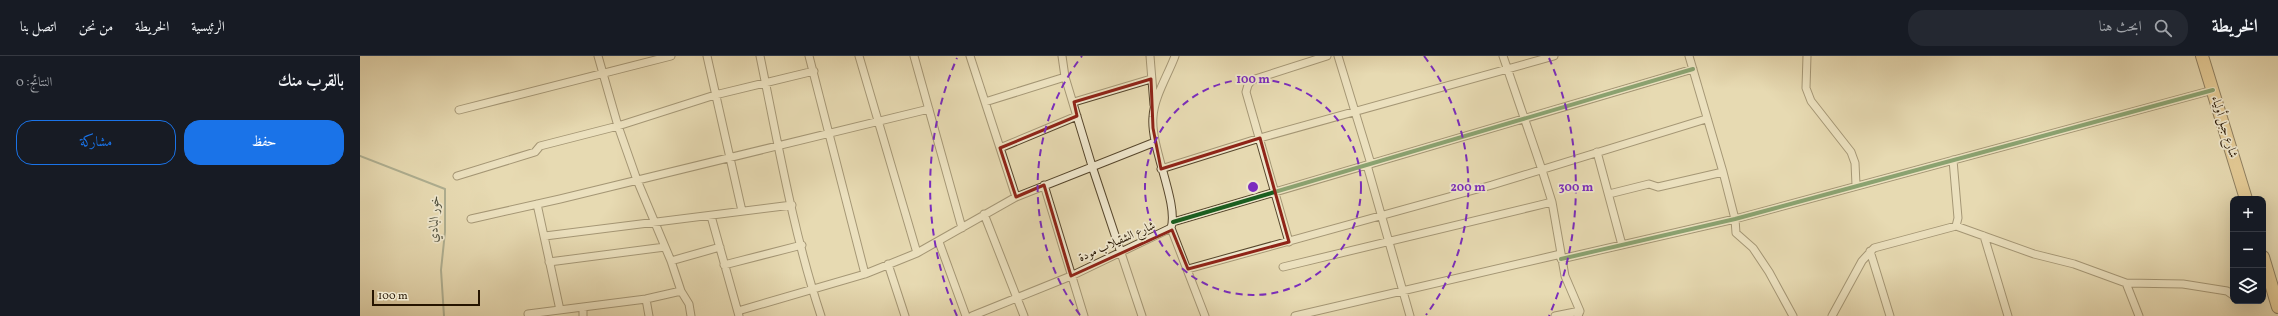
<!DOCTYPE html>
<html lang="ar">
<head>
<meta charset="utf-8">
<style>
	body { margin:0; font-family:Vollkorn,Amiri,serif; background:#242831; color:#f1f3f6; direction:rtl }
	.controls { position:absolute; right:12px; bottom:12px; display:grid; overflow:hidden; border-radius:8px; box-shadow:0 4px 16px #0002 }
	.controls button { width:36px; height:36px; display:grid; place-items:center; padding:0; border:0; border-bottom:1px solid #363941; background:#171b24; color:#f1f3f6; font:20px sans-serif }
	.scale { position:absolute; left:12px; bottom:10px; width:108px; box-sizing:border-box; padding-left:4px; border:2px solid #251400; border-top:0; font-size:11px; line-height:14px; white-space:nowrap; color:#251400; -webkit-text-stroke:3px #efe7cd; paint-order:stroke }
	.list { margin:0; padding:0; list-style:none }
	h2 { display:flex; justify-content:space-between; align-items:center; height:52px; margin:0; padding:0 16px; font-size:17px }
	h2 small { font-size:13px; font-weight:400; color:#9ea1a6 }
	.actions { display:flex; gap:8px; padding:12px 16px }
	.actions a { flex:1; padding:9px 0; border:1px solid #1a73e8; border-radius:16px; text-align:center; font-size:14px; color:#1a73e8 }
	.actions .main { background:#1a73e8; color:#fff }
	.icon { flex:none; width:22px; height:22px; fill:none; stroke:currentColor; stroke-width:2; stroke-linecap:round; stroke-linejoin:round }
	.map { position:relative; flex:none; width:1918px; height:260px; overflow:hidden; direction:ltr }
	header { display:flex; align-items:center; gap:24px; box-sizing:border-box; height:56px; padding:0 20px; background:#171b24; border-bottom:1px solid #363941 }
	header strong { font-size:19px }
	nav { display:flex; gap:22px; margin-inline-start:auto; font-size:14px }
	.search { width:280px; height:36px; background:#242831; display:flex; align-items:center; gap:10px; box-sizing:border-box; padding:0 14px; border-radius:16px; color:#9ea1a6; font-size:15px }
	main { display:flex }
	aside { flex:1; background:#171b24 }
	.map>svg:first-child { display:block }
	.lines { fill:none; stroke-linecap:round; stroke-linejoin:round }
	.stream { stroke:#697867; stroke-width:2 }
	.minor-casing { stroke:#56462c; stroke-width:9 }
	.trunk-casing { stroke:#251400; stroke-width:14 }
	.minor { stroke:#efe7cd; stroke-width:7 }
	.trunk { stroke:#e4bd79; stroke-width:12 }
	.cycleway-casing { stroke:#efe7cd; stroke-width:6 }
	.cycleway { stroke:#1b5e20; stroke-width:4 }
	.marked { fill:none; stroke:#8f2418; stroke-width:3; stroke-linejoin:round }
	.ring { fill:none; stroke:#7b2cbf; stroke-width:2; stroke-dasharray:7 5 }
	.labels { text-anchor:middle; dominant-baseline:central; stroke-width:3.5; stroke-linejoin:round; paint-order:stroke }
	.street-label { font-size:12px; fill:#251400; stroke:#efe7cd }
	.water-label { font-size:13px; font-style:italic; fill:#4d4e3c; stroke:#efe7cd }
	.centre { fill:#7b2cbf; stroke:#efe7cd; stroke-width:2 }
	.ring-label { font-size:12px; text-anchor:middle; font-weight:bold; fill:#7b2cbf; stroke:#efe7cd; stroke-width:3.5; stroke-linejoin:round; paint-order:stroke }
</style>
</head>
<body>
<header>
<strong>الخريطة</strong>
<div class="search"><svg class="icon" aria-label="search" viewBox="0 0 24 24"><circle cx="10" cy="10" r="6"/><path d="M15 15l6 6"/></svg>ابحث هنا</div>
<nav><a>الرئيسية</a><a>الخريطة</a><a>من نحن</a><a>اتصل بنا</a></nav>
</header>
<main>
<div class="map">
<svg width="1918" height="260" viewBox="0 0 1918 260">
	<rect width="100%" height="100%" fill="#e7dab2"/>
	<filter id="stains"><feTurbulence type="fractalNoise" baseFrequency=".005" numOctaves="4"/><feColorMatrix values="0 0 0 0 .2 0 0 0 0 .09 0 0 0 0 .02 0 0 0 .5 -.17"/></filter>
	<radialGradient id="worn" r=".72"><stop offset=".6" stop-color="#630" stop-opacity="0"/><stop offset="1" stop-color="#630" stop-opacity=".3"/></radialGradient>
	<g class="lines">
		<path class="stream" d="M0 100 85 133V176L81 214 84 260"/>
		<g class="minor-casing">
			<path id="minor" d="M238 0 258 70 277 124 311 205 321 235 329 248 331 260
				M347 0 382 155
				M400 0C418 87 433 176 461 260
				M449 0 505 218
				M499 0 557 197
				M554 0 602 172
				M610 0 656 141
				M702 0 705 21 732 110 782 260
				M790 0 794 49
				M978 0 1011 108
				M1143 0 1182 114 1192 146 1205 220 1220 255 1218 260
				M1329 0 1363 116 1375 163 1376 177 1393 192 1409 216 1433 260
				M1447 0 1446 32 1451 45 1491 96 1495 107 1496 129
				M625 46 705 21
				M714 46 791 23
				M99 54 311 0
				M640 92 717 60
				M1237 96 1262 189
				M1007 109 1050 260
				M801 113 900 82 1194 0
				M97 120 175 96 180 90 258 70 355 39 454 15
				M684 129 724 260
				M1249 138 1289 128 1298 131 1363 116
				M177 148 200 254
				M624 158 664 260
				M351 160 379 260
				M111 163 200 143 569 53
				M813 166 1333 13
				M1596 170 1674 198 1714 208 1766 227 1823 228 1867 235 1873 239
				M811 172 845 260
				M185 180 432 149
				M1624 180 1648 260
				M579 186 606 260
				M929 186 886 36 888 29 892 24 967 0
				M1510 195 1530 260
				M1201 203 1375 163 1853 34
				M311 205 360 191
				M189 206 305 191
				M528 208 545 260
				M364 209 442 189
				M923 211 1192 146
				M828 213 1132 129 1346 63
				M1766 227 1779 260
				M286 243 289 260
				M378 255 505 218 557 197 656 141 795 86
				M168 258 286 243 321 235
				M223 260V251
				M612 260 711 220 811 172C819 148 790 91 793 61 794 41 808 19 815 0
				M935 260 1201 198
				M1195 260 1220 255
				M1472 260 1502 205 1514 192 1596 170 1598 162 1593 104"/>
		</g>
		<g class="trunk-casing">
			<path id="trunk" d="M1842 0 1886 143
				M1903 201 1918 251"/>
		</g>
		<use href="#minor" class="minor"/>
		<use href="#trunk" class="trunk"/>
		<g class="cycleway-casing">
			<path id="cycleway" d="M813 166 1333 13
				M1201 203 1375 163 1853 34"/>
		</g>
		<use href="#cycleway" class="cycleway"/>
	</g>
	<path d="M0 0H1918V260H0ZM791 23 793 72 801 113 900 82 929 186 828 213 812 174 711 220 684 129 656 141 640 92 717 60 714 46Z" fill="#e7dab2" fill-opacity=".55" fill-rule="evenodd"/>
	<path class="marked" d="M791 23 793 72 801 113 900 82 929 186 828 213 812 174 711 220 684 129 656 141 640 92 717 60 714 46Z"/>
	<g class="ring">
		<circle cx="893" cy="131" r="108"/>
		<path d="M720 259A215 215 0 0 1 722 0M1064 0A215 215 0 0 1 1066 259"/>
		<path d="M597 260A323 323 0 0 1 597 2M1189 2A323 323 0 0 1 1189 260"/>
	</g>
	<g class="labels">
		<g class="street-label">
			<text transform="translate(1864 71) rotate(73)">شارع جبل أولياء</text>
			<text transform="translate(757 186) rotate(-24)">شارع الشقيلاب مودة</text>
		</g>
		<g class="water-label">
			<text transform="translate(75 163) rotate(-88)">خور البادي</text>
		</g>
	</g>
	<circle cx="893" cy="131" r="6" class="centre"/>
	<g class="ring-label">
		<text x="893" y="27">100 m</text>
		<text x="1108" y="135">200 m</text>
		<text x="1216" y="135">300 m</text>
	</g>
	<rect width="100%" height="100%" filter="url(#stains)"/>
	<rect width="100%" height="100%" fill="url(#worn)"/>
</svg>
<div class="controls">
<button>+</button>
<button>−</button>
<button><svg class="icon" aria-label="layers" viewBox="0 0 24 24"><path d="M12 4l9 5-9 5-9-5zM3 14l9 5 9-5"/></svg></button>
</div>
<div class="scale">100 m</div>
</div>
<aside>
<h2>بالقرب منك<small>النتائج: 0</small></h2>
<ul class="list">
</ul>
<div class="actions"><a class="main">حفظ</a><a>مشاركة</a></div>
</aside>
</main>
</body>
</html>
